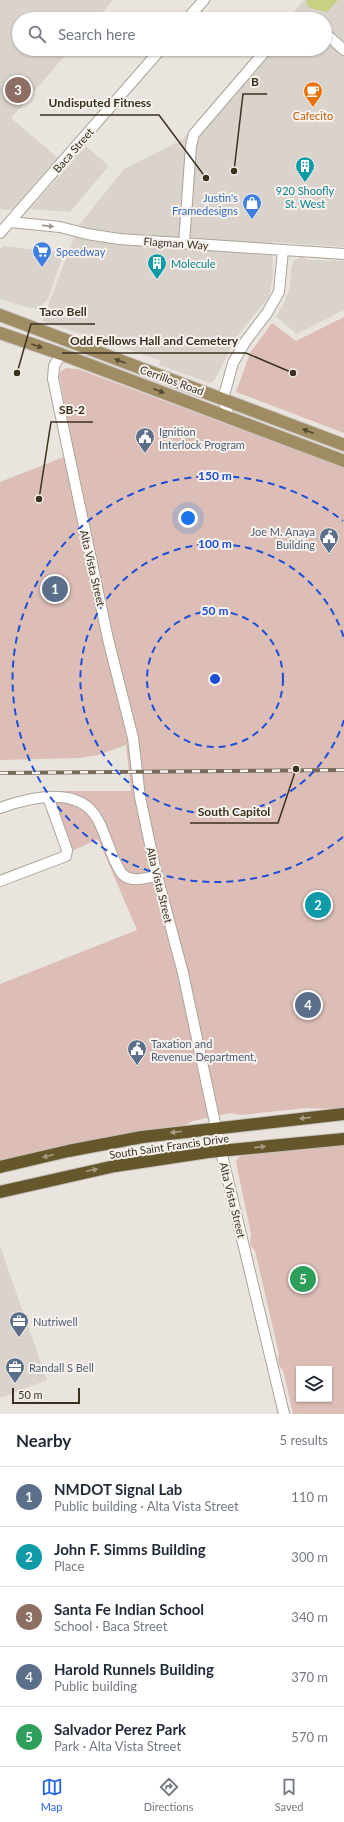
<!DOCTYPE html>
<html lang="en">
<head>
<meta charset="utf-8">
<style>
	body { margin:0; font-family:Lato,sans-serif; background:#f6f6f7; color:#1f2937 }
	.controls { position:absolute; right:12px; bottom:12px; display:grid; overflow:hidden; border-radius:0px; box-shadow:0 1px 3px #0004 }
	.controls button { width:36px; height:36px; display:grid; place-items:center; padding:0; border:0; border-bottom:1px solid #e0e1e3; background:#fff; color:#1f2937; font:20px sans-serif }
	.scale { position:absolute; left:12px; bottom:10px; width:68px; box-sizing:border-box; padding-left:4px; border:2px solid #3a311f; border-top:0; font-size:11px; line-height:14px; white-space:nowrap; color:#3a311f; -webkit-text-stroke:3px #f7f2ee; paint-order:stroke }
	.you { position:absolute; left:188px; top:518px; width:14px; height:14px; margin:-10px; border:3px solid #fff; border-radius:50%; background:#1a73e8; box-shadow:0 0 0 6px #1a73e833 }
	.badge { display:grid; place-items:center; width:26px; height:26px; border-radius:50%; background:#2563eb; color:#fff; font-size:13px; font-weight:700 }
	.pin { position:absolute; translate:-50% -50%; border:2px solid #fff; box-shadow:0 1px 4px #0006 }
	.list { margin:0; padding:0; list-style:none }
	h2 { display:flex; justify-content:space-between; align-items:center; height:52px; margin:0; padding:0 16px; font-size:17px }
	h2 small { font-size:13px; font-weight:400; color:#747a83 }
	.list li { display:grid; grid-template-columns:26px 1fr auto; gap:12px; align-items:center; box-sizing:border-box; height:60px; padding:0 16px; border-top:1px solid #e0e1e3 }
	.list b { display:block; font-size:15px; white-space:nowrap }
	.list p { margin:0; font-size:13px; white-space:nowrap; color:#747a83 }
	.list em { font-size:13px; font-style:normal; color:#747a83 }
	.icon { flex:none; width:22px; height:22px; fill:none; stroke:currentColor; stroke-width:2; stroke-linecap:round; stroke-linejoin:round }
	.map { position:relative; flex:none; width:344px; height:1414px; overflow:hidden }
	.search { position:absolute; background:#fff; box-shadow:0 1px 3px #0004; left:12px; right:12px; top:12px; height:44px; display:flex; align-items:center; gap:10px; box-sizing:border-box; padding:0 14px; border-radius:22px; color:#747a83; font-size:15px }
	.sheet { height:352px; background:#fff }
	nav { display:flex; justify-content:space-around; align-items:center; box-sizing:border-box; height:56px; border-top:1px solid #e0e1e3; background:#fff; font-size:11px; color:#747a83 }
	nav a { display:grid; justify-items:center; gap:2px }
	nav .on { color:#2563eb }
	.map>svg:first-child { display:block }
	.built { fill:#dad3cc }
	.green { fill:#dcbeb6; fill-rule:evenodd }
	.water { fill:#c9d084 }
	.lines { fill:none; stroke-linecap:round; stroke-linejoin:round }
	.minor-casing { stroke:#aba499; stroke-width:12 }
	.major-casing { stroke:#c4c1bc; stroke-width:14 }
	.highway-casing { stroke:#c4c1bc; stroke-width:14 }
	.minor { stroke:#fff; stroke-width:10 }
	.major { stroke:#a08c62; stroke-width:12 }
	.highway { stroke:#66562b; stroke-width:12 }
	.rail-casing { stroke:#766c59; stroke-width:4 }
	.rail { stroke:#f7f2ee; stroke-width:2.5; stroke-dasharray:8; stroke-linecap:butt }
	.oneway { fill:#9c988f }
	.oneway2 { fill:#544830 }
	.oneway3 { fill:#a79c83 }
	.ring { fill:none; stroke:#1d4ed8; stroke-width:2; stroke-dasharray:7 5 }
	.labels { text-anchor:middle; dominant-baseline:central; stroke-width:4; stroke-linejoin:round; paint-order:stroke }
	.food-label { font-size:11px; fill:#c56008; stroke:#f7f2ee }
	.street-label { font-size:11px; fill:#3a311f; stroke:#f7f2ee }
	.culture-label { font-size:11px; fill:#0d838f; stroke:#f7f2ee }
	.shop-label { font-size:11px; fill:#366cbe; stroke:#f7f2ee; text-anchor:end }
	.service-label { font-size:11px; fill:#4e5e75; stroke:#f7f2ee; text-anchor:start }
	.centre { fill:#1d4ed8; stroke:#f7f2ee; stroke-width:2 }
	.ring-label { font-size:12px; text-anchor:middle; font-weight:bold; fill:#1d4ed8; stroke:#f7f2ee; stroke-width:4; stroke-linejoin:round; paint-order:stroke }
	.leader { fill:none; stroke:#3a311f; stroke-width:1.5 }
	.callout-dot { fill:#3a311f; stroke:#f7f2ee; stroke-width:1.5 }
	.callout-label { font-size:12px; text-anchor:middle; font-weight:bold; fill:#3a311f; stroke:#f7f2ee; stroke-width:4; stroke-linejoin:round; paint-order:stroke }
</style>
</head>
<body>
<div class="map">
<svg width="344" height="1414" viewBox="0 0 344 1414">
	<rect width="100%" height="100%" fill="#eae4de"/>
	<path class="built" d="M0 0H113L97 19H19V49H71L11 118 58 158 12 210 0 209Z
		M304 0H344V247L272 242 273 275 269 297 237 336 215 379 210 383 159 365 160 360 42 321 79 225 124 169 182 140 261 49H325V19H287Z
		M86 146 109 166 70 212 30 209Z
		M3 246 64 253 48 299 37 309 25 307 0 299V249Z
		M302 256 308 260 344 261V310L297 334 276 317 284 303 290 287 291 267 295 260Z
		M0 1246 47 1380 0 1398Z"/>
	<path class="green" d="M344 317V433L236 392 250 353 272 323 296 341Z
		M66 368 78 369 344 468V1109L307 1108 241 1115 231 1113 193 1121 181 1127 0 1162V984L137 930 98 839 70 852 46 791H131L126 745 98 755 80 758 0 760V482L74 453 59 375 60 372Z
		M344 1143V1414H293L283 1370C278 1366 277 1360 279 1354L255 1251 250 1245 251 1234 236 1162 238 1158 244 1154ZM299 1369H329V1399H299Z"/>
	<path class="water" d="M306 0H338L327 12 313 9 307 6Z"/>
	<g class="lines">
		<g class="minor-casing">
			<path id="minor" d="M187 19 204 0
				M302 19H304
				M325 33 344 50
				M10 222 60 227 87 234 119 239 344 254
				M0 233 161 49
				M184 243 191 146 194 134 267 49
				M61 354 54 366 53 379 108 639 133 738 140 797 155 868 183 973 221 1151 284 1414
				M229 417 223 399 233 363 245 342 267 313 279 292 283 250
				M0 808C30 797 80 785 98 820 107 837 111 858 122 874 132 883 144 878 157 876
				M0 881 66 856 67 850 48 797"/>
		</g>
		<g class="major-casing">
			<path id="major" d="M0 315 344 445
				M0 333 61 354 344 461"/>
		</g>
		<g class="highway-casing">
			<path id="highway" d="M0 1167 68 1151 142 1137 344 1114
				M0 1192 115 1166 208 1152 344 1139"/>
		</g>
		<use href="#minor" class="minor"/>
		<use href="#major" class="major"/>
		<use href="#highway" class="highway"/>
		<g class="rail-casing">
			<path id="rail" d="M0 773 344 770"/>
		</g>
		<use href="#rail" class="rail"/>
	</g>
	<defs><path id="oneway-solid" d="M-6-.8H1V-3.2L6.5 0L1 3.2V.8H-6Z"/></defs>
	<use class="oneway" href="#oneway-solid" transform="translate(48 226) rotate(6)"/>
	<g class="oneway2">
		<use href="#oneway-solid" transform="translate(37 346) rotate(19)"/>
		<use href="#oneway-solid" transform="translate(120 361) rotate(-160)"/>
		<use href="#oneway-solid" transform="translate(159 391) rotate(21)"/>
		<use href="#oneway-solid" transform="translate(308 431) rotate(-159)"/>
	</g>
	<g class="oneway3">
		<use href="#oneway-solid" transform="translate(305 1118) rotate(174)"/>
		<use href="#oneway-solid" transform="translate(176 1132) rotate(173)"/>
		<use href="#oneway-solid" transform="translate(260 1147) rotate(-6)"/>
		<use href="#oneway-solid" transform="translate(48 1156) rotate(166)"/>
		<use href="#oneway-solid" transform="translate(92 1170) rotate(-12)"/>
	</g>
	<g class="ring">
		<circle cx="215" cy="679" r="68"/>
		<path d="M344 720A135 135 0 1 1 344 638"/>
		<path d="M343 837A203 203 0 1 1 343 521"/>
	</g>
	<defs>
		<g id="cafe-pin" transform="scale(1)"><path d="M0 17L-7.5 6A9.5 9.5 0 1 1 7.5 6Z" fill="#e8710a" stroke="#f7f2ee"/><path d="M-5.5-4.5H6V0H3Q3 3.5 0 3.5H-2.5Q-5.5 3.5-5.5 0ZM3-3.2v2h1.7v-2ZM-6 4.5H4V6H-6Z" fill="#fff"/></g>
		<g id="building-pin" transform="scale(1)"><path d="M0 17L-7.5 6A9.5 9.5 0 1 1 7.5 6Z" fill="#0f9aa8" stroke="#f7f2ee"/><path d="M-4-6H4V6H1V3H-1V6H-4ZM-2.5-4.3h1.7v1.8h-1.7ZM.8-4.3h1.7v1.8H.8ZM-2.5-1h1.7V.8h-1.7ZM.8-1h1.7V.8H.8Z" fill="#fff"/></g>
		<g id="shop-pin" transform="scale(1)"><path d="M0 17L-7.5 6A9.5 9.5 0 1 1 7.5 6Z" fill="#3f7fe0" stroke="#f7f2ee"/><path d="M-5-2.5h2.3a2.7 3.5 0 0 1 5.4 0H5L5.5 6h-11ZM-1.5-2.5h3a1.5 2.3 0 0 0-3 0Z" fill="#fff"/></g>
		<g id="supermarket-pin" transform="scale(1)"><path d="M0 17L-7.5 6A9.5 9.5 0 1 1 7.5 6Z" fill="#3f7fe0" stroke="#f7f2ee"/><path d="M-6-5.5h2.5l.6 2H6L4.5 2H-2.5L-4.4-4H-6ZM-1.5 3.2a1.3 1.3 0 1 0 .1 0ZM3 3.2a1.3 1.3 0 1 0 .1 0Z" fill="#fff"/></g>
		<g id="civic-pin" transform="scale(1)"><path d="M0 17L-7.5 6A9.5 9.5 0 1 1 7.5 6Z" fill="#5c6f8a" stroke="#f7f2ee"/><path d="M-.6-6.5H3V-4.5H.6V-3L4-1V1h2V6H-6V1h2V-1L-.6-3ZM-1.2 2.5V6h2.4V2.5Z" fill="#fff"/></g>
		<g id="office-pin" transform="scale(1)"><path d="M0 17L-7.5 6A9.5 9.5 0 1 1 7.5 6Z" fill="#5c6f8a" stroke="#f7f2ee"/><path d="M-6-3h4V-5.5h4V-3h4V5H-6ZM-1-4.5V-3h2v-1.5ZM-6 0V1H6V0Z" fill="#fff"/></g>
	</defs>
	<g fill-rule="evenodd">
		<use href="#cafe-pin" x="313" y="91"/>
		<use href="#building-pin" x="305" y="166"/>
		<use href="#shop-pin" x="252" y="203"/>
		<use href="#supermarket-pin" x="42" y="251"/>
		<use href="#building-pin" x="157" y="263"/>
		<use href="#civic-pin" x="145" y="437"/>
		<use href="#civic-pin" x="329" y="537"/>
		<use href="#civic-pin" x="137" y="1049"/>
		<use href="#office-pin" x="19" y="1321"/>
		<use href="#office-pin" x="15" y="1367"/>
	</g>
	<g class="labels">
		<g class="food-label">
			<text x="313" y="115">Cafecito</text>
		</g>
		<g class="street-label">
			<text transform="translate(73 150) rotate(-49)">Baca Street</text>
			<text transform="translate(176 243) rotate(4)">Flagman Way</text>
			<text transform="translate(172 380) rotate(20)">Cerrillos Road</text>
			<text transform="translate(93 568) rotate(77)">Alta Vista Street</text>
			<text transform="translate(160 885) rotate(76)">Alta Vista Street</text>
			<text transform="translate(169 1146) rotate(-8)">South Saint Francis Drive</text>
			<text transform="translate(233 1200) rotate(76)">Alta Vista Street</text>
		</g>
		<g class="culture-label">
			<text x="305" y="190">920 Shoofly<tspan x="305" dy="13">St. West</tspan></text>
			<text x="171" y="263" text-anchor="start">Molecule</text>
		</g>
		<g class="shop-label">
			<text x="238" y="197">Justin's<tspan x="238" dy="13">Framedesigns</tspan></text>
			<text x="56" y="251" text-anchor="start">Speedway</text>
		</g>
		<g class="service-label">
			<text x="159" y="431">Ignition<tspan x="159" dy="13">Interlock Program</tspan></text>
			<text x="315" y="531" text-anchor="end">Joe M. Anaya<tspan x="315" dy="13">Building</tspan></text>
			<text x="151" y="1043">Taxation and<tspan x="151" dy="13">Revenue Department,</tspan></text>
			<text x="33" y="1321">Nutriwell</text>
			<text x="29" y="1367">Randall S Bell</text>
		</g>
	</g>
	<circle cx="215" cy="679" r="6" class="centre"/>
	<g class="ring-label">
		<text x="215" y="480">150 m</text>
		<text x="215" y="548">100 m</text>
		<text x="215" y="615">50 m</text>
	</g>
	<path class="leader" d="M234 171L243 94H267M206 178L159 115H40M17 373L31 324H95M293 373L246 353H62M39 499L51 422H93M296 769L278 823H190"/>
	<g class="callout-dot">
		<circle cx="234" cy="171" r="4"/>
		<circle cx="206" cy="178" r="4"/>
		<circle cx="17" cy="373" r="4"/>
		<circle cx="293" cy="373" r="4"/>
		<circle cx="39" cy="499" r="4"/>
		<circle cx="296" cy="769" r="4"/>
	</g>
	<g class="callout-label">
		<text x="255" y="86">B</text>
		<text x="100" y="107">Undisputed Fitness</text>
		<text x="63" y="316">Taco Bell</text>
		<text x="154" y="345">Odd Fellows Hall and Cemetery</text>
		<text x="72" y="414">SB-2</text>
		<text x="234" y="816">South Capitol</text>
	</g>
</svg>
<div class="controls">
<button><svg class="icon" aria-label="layers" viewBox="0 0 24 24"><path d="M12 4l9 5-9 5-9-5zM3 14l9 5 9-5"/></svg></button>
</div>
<div class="scale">50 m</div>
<div class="you"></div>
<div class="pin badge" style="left:55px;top:589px;background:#5c6f8a">1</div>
<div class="pin badge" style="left:318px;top:905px;background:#0f9aa8">2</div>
<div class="pin badge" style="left:18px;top:90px;background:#8d6e63">3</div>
<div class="pin badge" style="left:308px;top:1005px;background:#5c6f8a">4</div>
<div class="pin badge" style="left:303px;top:1279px;background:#2e9e5b">5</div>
<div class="search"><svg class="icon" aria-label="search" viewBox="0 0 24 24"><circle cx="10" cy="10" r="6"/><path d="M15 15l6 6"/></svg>Search here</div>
</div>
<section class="sheet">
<h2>Nearby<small>5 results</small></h2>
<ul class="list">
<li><span class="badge" style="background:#5c6f8a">1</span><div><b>NMDOT Signal Lab</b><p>Public building · Alta Vista Street</p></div><em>110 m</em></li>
<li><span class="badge" style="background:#0f9aa8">2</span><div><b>John F. Simms Building</b><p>Place</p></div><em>300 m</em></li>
<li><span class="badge" style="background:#8d6e63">3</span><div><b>Santa Fe Indian School</b><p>School · Baca Street</p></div><em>340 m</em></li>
<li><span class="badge" style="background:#5c6f8a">4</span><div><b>Harold Runnels Building</b><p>Public building</p></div><em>370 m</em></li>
<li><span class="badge" style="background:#2e9e5b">5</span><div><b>Salvador Perez Park</b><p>Park · Alta Vista Street</p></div><em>570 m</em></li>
</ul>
</section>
<nav>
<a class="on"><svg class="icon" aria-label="map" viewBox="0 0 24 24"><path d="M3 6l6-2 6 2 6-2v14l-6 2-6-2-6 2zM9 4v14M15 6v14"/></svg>Map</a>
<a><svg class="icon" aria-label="directions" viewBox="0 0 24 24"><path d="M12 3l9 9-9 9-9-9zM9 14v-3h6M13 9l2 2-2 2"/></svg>Directions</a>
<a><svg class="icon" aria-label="saved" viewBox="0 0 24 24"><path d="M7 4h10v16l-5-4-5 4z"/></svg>Saved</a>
</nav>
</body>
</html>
